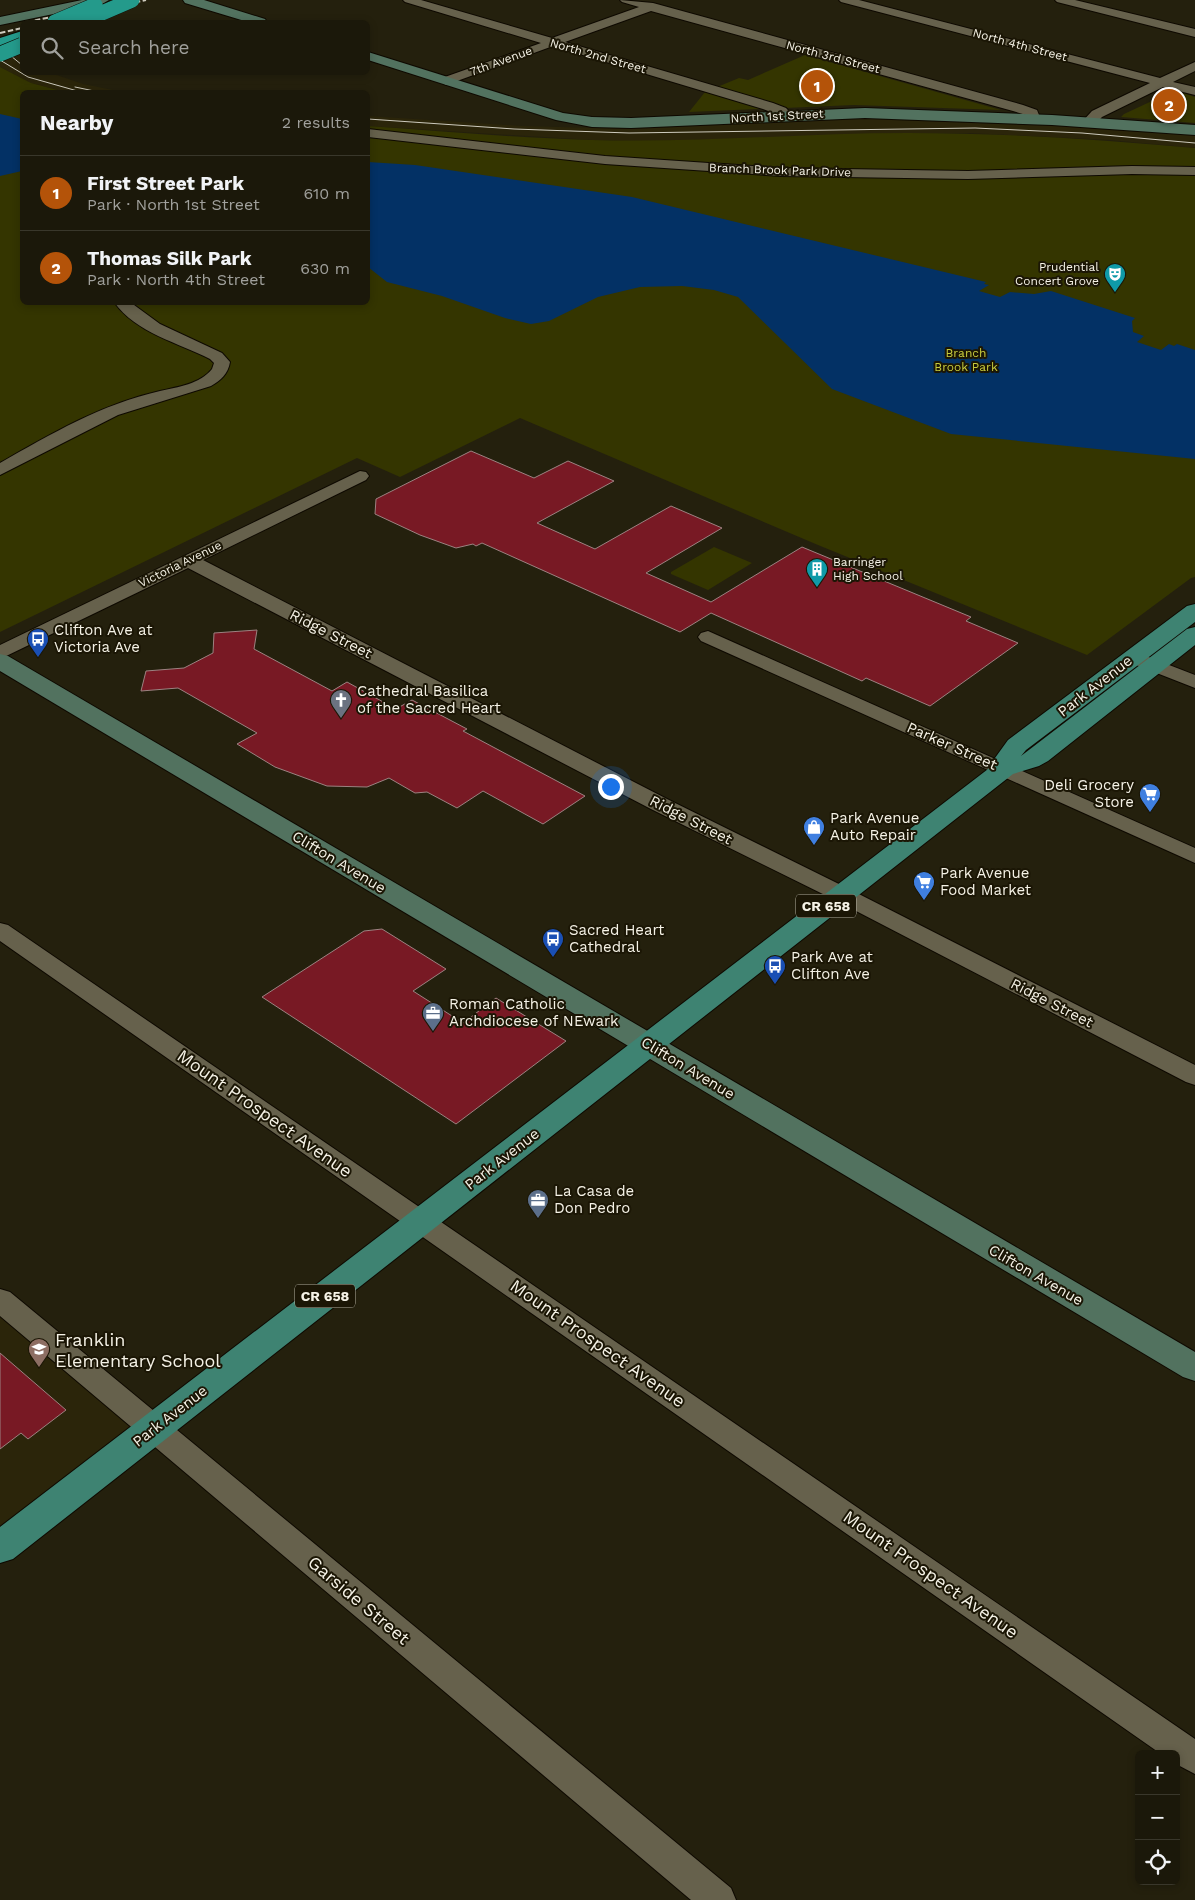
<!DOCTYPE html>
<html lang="en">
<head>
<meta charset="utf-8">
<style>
	body { margin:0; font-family:"Work Sans",sans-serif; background:#282518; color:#f1f3f6 }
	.controls { position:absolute; right:15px; bottom:15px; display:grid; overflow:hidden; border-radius:8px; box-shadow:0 2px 8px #0003 }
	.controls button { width:45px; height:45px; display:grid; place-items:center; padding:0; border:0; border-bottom:1px solid #39372b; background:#1b180a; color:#f1f3f6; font:25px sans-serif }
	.you { position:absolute; left:610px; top:786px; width:18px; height:18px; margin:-12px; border:4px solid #fff; border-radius:50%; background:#1a73e8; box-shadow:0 0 0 8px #1a73e833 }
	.badge { display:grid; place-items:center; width:32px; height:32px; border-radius:50%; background:#b45309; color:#fff; font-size:16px; font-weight:700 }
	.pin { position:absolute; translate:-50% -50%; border:2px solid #fff; box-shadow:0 1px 5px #0006 }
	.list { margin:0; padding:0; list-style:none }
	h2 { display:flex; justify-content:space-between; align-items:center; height:65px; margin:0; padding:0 20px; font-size:21px }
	h2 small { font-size:16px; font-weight:400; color:#a0a09c }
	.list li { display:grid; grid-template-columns:32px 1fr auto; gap:15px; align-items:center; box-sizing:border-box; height:75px; padding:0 20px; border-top:1px solid #39372b }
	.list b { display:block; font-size:19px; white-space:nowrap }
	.list p { margin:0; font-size:16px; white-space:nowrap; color:#a0a09c }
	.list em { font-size:16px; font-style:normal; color:#a0a09c }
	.icon { flex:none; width:28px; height:28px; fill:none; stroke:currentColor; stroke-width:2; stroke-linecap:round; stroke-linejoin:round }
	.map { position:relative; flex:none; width:1195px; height:1900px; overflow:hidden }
	.search { position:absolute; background:#1b180a; box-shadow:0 2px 8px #0003; left:20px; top:20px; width:350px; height:55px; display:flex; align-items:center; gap:12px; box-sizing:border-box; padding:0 18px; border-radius:8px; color:#a0a09c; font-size:19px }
	.panel { position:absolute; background:#1b180a; box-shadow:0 2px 8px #0003; left:20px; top:90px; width:350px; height:215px; border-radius:8px }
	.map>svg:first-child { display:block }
	.built { fill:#2b250a }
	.green { fill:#343500 }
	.water { fill:#033165 }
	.building { fill:#781924; stroke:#9c8281 }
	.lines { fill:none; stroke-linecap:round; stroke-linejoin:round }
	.minor-casing { stroke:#0e0900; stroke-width:2 }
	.secondary-casing { stroke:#0e0900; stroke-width:2 }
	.primary-casing { stroke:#0e0900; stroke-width:2 }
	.motorway-casing { stroke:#0e0900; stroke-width:2 }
	.minor { fill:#66614c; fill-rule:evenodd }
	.secondary { fill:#52725f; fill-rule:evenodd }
	.primary { fill:#3e8372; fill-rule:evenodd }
	.motorway { fill:#249a8b; fill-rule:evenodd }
	.tram { stroke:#cecbbe; stroke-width:1 }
	.rail { stroke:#cecbbe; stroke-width:2; stroke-dasharray:5.5 2.5; stroke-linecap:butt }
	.motorway-bridge-casing { stroke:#0e0900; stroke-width:16; stroke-linecap:butt }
	.motorway-bridge { stroke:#249a8b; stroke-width:15 }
	.labels { text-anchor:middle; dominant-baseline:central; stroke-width:4; stroke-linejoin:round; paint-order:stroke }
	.far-street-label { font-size:12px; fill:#f5f2e6; stroke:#1b1605 }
	.far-poi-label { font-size:12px; fill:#f5f2e6; stroke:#1b1605; text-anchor:end }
	.far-park-label { font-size:12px; fill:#c8cc3e; stroke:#1b1605 }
	.shield { fill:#1b1605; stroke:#b4b0a2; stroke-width:1 }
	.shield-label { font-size:14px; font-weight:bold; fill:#f5f2e6 }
	.poi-label { font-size:15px; fill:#f5f2e6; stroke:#1b1605; text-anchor:start }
	.street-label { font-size:15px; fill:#f5f2e6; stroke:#1b1605 }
	.near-street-label { font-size:18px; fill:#f5f2e6; stroke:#1b1605 }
	.near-poi-label { font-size:18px; fill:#f5f2e6; stroke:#1b1605; text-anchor:start }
</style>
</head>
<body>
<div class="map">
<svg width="1195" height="1900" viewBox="0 0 1195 1900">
	<rect width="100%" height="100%" fill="#24200d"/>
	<path class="built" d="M0 39 22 56V72L51 73 83 84 123 92H65L31 83 0 67Z
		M368 116 522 126 598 128 855 117 1058 125 1195 134V148L1110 140 969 133H907L663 141 592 140 368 126Z
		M0 1308 155 1429 0 1548Z"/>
	<path class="green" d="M805 55 1001 110 854 105 689 112 705 92 739 78 748 80Z
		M0 67 31 83 65 92H22V302H368V126C442 131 517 138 592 140 697 143 803 133 908 133 1004 133 1099 139 1195 148V577L1191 578 1087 655 818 545 520 418 400 477 357 458 0 632Z
		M1179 92 1195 97V123L1121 117 1124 114 1167 94Z
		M714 547 752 563 708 590 671 574V572Z"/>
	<path class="water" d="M0 114 22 119V171L0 176Z
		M368 162 415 165 632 197 986 282 984 284 989 285 979 291 1000 297 1010 292 1034 294 1051 291 1135 318 1132 321 1133 332 1144 336 1137 342 1161 350 1169 344 1174 346 1177 344 1195 350V459L951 434 832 389 738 297 714 290 682 286 640 287 598 297 549 321 531 324 505 318 442 296 387 282 368 267Z"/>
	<path class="building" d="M471 451 534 478 568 461 614 481 537 523 595 549 671 506 722 528 646 573 711 602 802 547 971 617 966 621 1018 643 930 706 866 678 862 681 711 613 680 632 482 543 476 546 473 544 456 548 420 535 375 514 376 499Z
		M257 630 254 649 332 691 347 682 385 703 394 710 412 700 467 729 463 731 585 796 543 824 483 791 457 808 427 792 415 793 389 778 367 787 327 786 275 767 237 744 257 733 178 688 141 691 146 671 184 668 213 653 214 633Z
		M382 929 446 969 413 991 463 1023 496 998 566 1041 456 1124 262 997 364 931Z
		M0 1353 66 1410 28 1439 21 1433 0 1449Z"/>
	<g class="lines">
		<g class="minor-casing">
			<path id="minor" d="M403 0H421L552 38 639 7 622 2 620 0 653 3 1023 105 1037 110 1041 120 1039 123H1029L1026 115 1013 111 651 11 565 42 773 103 786 108 793 116 791 119H781L776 114 763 109 553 46 446 85 440 81 442 78 541 43 405 2Z
				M839 0H859L1160 78 1195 62V71L1173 82 1195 87V95L1163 87 1102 117 1093 126H1083L1081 123 1092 111 1150 83 841 2Z
				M1055 0H1075L1195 29V37L1057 2Z
				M368 129 605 156 781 168 968 171 1132 166 1195 167V175L1132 174 968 179 781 176 605 164 368 137Z
				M114 302H130L160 324 222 353 230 362C228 374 221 380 211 386L118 415 0 475V463C51 434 102 404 160 391 178 387 200 384 212 369L214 363 210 359C179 343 136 333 114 302Z
				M360 471 366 472 369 476 366 480 203 560 667 799 849 889 1195 1065V1085L1186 1082 833 899 651 809 188 568 0 659V645Z
				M708 631 1195 848V863L701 641 698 637 701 633Z
				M1133 651 1195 675V688L1126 661 1123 657 1126 653Z
				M0 923 8 925 1195 1739V1774L1176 1764V1754H1161L0 941Z
				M0 1289 10 1292 731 1888 736 1900H691L0 1316Z"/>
		</g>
		<g class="secondary-casing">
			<path id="secondary" d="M82 0H109L102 4 0 25V17Z
				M183 0H204L265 19 267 22H248L185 3Z
				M368 52 563 113 592 117 631 118 865 108 1052 115 1195 125V135L1052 125 865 118 631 128 592 127 556 120 368 60Z
				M0 654 8 656 1195 1352V1381L1183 1377 0 671Z"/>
		</g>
		<g class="primary-casing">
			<path id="primary" d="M1195 604V622L1026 750 1021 756 1187 629 1195 627V645L1048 761 1039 766 1013 774 13 1559 0 1563V1527L992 766 995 758 1008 740 1187 606Z"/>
		</g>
		<g class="motorway-casing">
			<path id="motorway" d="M22 31V40L0 47V38Z"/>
		</g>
		<use href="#minor" class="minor"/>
		<use href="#secondary" class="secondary"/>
		<use href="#primary" class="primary"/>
		<use href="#motorway" class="motorway"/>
		<path class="tram" d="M0 47 22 65
			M0 60 28 77 81 92
			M75 87 99 92
			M368 119 514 129 629 133 975 128 1082 133 1195 143"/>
		<path class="rail" d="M127 4 146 0
			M27 22 134 0
			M0 33 22 28"/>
		<g class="motorway-bridge-casing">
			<path id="motorway-bridge" d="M55 22 95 5
				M81 22 132 0
				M0 54 22 45"/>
		</g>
		<use href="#motorway-bridge" class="motorway-bridge"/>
	</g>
	<defs>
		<g id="theatre-pin" transform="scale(1.125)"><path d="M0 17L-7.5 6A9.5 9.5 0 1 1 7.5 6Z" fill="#0f9aa8" stroke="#1b1605"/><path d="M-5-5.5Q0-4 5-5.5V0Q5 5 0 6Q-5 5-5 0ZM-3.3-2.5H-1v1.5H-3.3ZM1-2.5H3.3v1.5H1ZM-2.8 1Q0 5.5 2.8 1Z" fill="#fff"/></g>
		<g id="building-pin" transform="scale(1.125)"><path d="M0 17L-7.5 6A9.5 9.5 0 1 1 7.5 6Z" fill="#0f9aa8" stroke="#1b1605"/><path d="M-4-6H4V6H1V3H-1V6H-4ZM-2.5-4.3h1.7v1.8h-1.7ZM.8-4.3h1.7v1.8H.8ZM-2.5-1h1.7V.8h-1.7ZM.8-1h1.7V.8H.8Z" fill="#fff"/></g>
		<g id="bus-pin" transform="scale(1.125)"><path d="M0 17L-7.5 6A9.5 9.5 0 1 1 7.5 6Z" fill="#1a4fb4" stroke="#1b1605"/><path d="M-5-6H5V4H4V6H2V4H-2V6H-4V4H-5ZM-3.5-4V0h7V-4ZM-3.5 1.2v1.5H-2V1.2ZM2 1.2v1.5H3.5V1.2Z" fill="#fff"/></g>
		<g id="church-pin" transform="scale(1.125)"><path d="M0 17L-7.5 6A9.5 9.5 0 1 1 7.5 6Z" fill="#6b7280" stroke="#1b1605"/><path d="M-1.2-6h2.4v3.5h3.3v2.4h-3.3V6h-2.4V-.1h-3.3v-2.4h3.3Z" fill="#fff"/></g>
		<g id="supermarket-pin" transform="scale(1.125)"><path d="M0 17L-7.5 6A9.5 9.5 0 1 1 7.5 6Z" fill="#3f7fe0" stroke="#1b1605"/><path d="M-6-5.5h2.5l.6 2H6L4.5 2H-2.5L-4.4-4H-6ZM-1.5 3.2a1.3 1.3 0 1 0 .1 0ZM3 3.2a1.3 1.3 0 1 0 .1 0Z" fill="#fff"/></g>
		<g id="shop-pin" transform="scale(1.125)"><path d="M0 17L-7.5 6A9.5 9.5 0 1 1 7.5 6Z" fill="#3f7fe0" stroke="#1b1605"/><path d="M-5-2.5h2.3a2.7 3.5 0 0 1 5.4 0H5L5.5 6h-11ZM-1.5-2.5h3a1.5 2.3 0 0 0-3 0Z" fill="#fff"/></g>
		<g id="office-pin" transform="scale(1.125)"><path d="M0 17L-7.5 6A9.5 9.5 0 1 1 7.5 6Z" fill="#5c6f8a" stroke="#1b1605"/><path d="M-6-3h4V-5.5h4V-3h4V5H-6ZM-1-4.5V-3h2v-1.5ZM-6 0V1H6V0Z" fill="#fff"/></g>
		<g id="school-pin" transform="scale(1.125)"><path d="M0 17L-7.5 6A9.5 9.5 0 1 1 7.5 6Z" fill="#8d6e63" stroke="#1b1605"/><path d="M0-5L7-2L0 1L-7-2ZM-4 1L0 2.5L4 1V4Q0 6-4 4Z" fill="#fff"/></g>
	</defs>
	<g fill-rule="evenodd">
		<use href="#theatre-pin" x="1115" y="274"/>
		<use href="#building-pin" x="817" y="569"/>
		<use href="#bus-pin" x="38" y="639"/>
		<use href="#church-pin" x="341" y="700"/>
		<use href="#supermarket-pin" x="1150" y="794"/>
		<use href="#shop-pin" x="814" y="827"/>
		<use href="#supermarket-pin" x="924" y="882"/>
		<use href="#bus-pin" x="553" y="939"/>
		<use href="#bus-pin" x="775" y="966"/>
		<use href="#office-pin" x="433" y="1013"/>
		<use href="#office-pin" x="538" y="1200"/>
		<use href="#school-pin" x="39" y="1349"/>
	</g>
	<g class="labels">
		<g class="far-street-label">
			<text transform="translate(1020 45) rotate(15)">North 4th Street</text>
			<text transform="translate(598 56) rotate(16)">North 2nd Street</text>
			<text transform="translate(833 57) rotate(15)">North 3rd Street</text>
			<text transform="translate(501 61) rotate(-20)">7th Avenue</text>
			<text transform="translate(777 116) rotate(-3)">North 1st Street</text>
			<text transform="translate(780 170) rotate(2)">Branch Brook Park Drive</text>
			<text transform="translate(180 564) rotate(-26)">Victoria Avenue</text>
		</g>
		<g class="far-poi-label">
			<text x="1099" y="267">Prudential<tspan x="1099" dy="14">Concert Grove</tspan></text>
			<text x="833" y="562" text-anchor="start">Barringer<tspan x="833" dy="14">High School</tspan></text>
		</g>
		<g class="far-park-label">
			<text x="966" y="353">Branch<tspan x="966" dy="14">Brook Park</tspan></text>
		</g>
		<g class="shield">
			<rect x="796" y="894.5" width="60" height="23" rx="4"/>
			<rect x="295" y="1284.5" width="60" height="23" rx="4"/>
		</g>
		<g class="shield-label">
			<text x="826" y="906">CR 658</text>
			<text x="325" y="1296">CR 658</text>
		</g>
		<g class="poi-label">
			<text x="54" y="630">Clifton Ave at<tspan x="54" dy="17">Victoria Ave</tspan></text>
			<text x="357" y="691">Cathedral Basilica<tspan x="357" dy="17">of the Sacred Heart</tspan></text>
			<text x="1134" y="785" text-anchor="end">Deli Grocery<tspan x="1134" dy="17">Store</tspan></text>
			<text x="830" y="818">Park Avenue<tspan x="830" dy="17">Auto Repair</tspan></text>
			<text x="940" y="873">Park Avenue<tspan x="940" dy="17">Food Market</tspan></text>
			<text x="569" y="930">Sacred Heart<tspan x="569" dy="17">Cathedral</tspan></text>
			<text x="791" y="957">Park Ave at<tspan x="791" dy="17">Clifton Ave</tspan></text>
			<text x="449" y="1004">Roman Catholic<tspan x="449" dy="17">Archdiocese of NEwark</tspan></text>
			<text x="554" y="1191">La Casa de<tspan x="554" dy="17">Don Pedro</tspan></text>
		</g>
		<g class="street-label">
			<text transform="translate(331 634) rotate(27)">Ridge Street</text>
			<text transform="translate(1095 686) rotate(-38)">Park Avenue</text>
			<text transform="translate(952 746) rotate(24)">Parker Street</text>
			<text transform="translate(691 820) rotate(27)">Ridge Street</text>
			<text transform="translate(339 862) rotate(31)">Clifton Avenue</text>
			<text transform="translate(1052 1003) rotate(27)">Ridge Street</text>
			<text transform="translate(688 1068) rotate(31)">Clifton Avenue</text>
			<text transform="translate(502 1159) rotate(-38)">Park Avenue</text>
			<text transform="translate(1036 1275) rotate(30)">Clifton Avenue</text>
			<text transform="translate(170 1416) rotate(-38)">Park Avenue</text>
		</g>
		<g class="near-street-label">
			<text transform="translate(265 1113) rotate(35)">Mount Prospect Avenue</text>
			<text transform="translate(598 1343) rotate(35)">Mount Prospect Avenue</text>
			<text transform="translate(931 1574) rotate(35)">Mount Prospect Avenue</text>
			<text transform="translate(359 1600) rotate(40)">Garside Street</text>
		</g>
		<g class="near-poi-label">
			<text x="55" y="1339">Franklin<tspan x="55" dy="21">Elementary School</tspan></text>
		</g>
	</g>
</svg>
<div class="controls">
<button>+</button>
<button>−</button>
<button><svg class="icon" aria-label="locate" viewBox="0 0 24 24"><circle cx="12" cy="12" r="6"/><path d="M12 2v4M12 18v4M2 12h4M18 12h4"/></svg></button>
</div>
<div class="you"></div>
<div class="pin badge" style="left:817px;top:86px">1</div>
<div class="pin badge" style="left:1169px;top:105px">2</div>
<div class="search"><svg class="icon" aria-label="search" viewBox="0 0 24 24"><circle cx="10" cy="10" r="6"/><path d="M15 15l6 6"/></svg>Search here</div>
<section class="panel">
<h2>Nearby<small>2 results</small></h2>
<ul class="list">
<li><span class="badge">1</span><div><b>First Street Park</b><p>Park · North 1st Street</p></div><em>610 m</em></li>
<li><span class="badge">2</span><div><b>Thomas Silk Park</b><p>Park · North 4th Street</p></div><em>630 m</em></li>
</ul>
</section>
</div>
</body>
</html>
